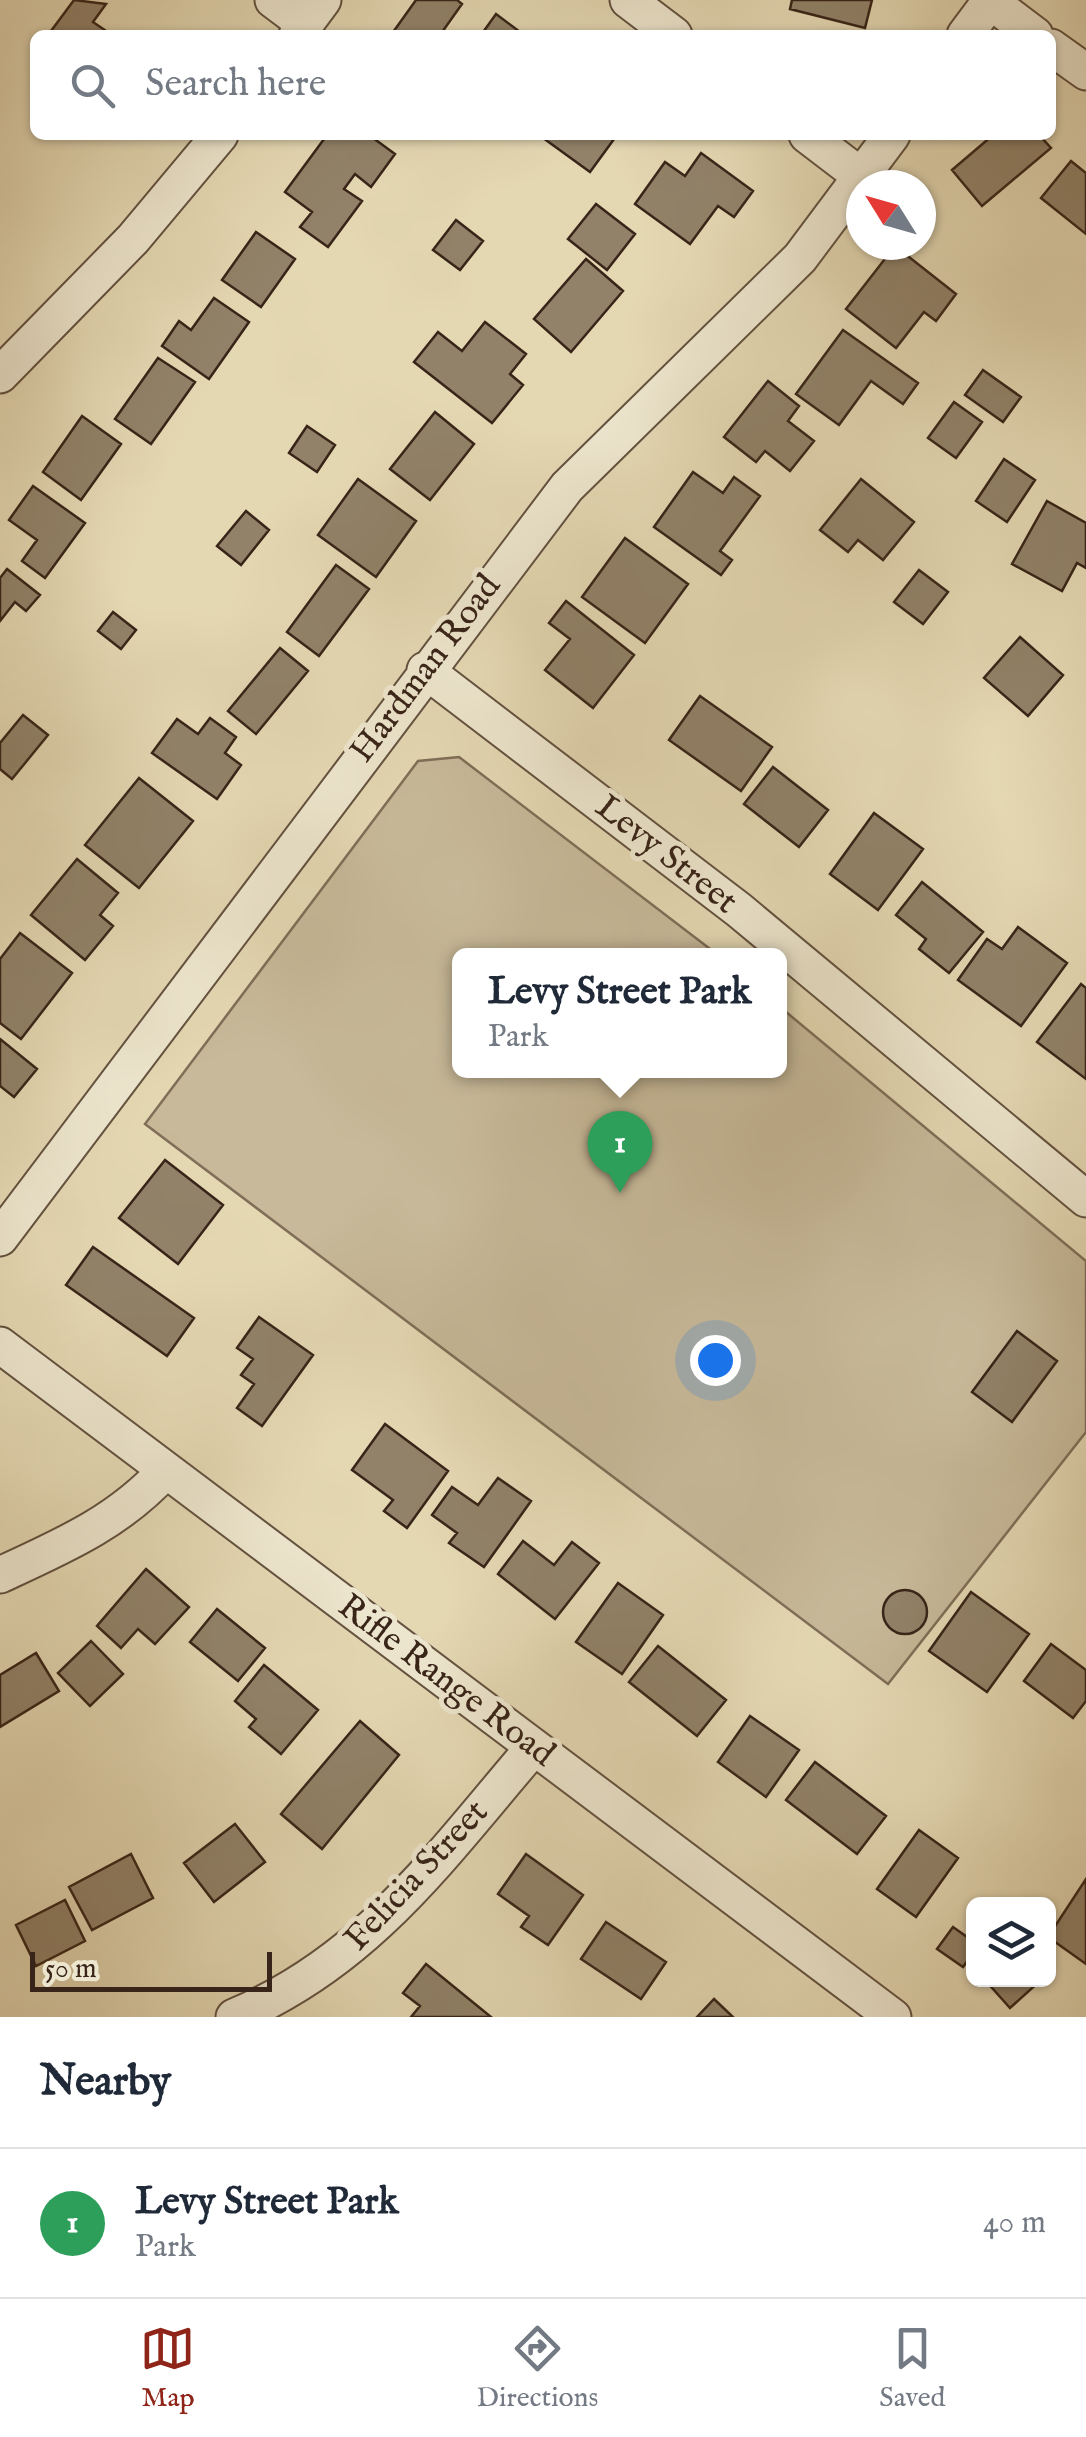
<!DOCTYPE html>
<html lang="en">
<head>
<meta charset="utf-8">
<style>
	body { margin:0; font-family:"IM FELL English",serif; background:#f6f6f7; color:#1f2937 }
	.controls { position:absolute; right:30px; bottom:30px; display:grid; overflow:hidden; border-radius:15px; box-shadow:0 2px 8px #0004 }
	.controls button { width:90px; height:90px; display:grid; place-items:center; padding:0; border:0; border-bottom:2px solid #e0e1e3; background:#fff; color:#1f2937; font:50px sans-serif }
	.compass { position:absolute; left:846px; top:170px; width:90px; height:90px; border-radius:50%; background:#fff; box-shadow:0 2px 8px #0004; rotate:307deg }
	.scale { position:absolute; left:30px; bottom:25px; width:242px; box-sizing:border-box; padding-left:10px; border:5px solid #382418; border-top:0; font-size:28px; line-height:35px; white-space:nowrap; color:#382418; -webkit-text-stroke:8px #ede6ce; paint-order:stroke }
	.you { position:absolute; left:715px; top:1360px; width:35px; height:35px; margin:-25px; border:8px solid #fff; border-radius:50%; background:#1a73e8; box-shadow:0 0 0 15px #1a73e833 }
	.badge { display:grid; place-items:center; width:65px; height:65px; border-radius:50%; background:#8f2418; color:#fff; font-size:32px; font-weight:700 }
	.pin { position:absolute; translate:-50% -82px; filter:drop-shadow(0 2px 5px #0008) }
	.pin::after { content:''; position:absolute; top:52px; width:35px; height:30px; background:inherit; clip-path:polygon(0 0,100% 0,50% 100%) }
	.popup { position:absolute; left:452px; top:948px; width:335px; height:130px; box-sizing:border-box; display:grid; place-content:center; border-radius:15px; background:#fff; filter:drop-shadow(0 2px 8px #0005); font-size:32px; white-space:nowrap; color:#747a83 }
	.popup b { font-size:38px; color:#1f2937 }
	.popup::after { content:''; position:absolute; left:50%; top:100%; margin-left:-20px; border:20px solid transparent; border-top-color:#fff }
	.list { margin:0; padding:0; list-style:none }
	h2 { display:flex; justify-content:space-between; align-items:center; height:130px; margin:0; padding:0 40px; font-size:42px }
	h2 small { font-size:32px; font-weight:400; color:#747a83 }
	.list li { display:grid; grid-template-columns:65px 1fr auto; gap:30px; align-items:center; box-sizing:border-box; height:150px; padding:0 40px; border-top:2px solid #e0e1e3 }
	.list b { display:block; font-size:38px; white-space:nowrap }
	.list p { margin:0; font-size:32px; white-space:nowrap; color:#747a83 }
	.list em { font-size:32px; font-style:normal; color:#747a83 }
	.icon { flex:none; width:55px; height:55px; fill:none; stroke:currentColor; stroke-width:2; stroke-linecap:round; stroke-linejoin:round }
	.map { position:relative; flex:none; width:1086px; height:2017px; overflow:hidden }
	.search { position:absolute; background:#fff; box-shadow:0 2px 8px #0004; left:30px; right:30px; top:30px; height:110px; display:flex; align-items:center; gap:25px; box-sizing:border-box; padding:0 35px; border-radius:15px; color:#747a83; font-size:38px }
	.sheet { height:280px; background:#fff }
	nav { display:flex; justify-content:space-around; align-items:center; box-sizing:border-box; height:140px; border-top:2px solid #e0e1e3; background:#fff; font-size:28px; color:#747a83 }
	nav a { display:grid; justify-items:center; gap:5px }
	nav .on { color:#8f2418 }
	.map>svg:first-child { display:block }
	.green { fill:#c7b999; stroke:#806e58; stroke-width:2.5 }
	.building { fill:#918269; stroke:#382418; stroke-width:2.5 }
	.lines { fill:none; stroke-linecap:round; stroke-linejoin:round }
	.minor-casing { stroke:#63513f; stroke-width:39 }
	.minor { stroke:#ede6ce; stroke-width:35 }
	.labels { text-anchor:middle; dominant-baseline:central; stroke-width:10; stroke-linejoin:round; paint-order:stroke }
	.street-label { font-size:35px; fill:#382418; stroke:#ede6ce }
</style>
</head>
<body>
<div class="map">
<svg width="1086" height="2017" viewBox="0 0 1086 2017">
	<rect width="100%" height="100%" fill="#e4d8b3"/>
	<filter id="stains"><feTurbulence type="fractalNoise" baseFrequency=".002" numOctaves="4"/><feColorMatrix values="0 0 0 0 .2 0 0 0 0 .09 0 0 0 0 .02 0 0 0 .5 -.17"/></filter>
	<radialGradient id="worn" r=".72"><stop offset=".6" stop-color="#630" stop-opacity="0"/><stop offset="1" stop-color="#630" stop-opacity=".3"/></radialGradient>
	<path class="green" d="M459 757 718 955 460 956V1070H780V1007L1086 1261V1432L888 1684 145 1124 418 761Z"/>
	<path class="building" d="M74 0 106 4 93 22 112 35H48Z
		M416 0H457L462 4 440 35H391Z
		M792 0H872L865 28 790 9Z
		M496 14 524 35H481Z
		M327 135H369L395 154 371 187 355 174 344 189 362 201 328 247 300 227 312 212 285 192Z
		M539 135H617L590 172Z
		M993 135H1039L1051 148 982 206 952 170Z
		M701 153 753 191 734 217 718 206 690 244 635 204 665 162 685 176Z
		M1071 161 1086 173V234L1041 198Z
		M596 204 635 234 607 270 568 239Z
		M456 220 483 241 460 270 433 250Z
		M256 232 295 259 261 307 222 280Z
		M895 246 956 294 936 321 924 312 896 348 846 309Z
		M586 259 623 291 571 352 534 319Z
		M214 298 249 322 209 379 162 346 179 321 191 330Z
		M485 322 526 354 510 374 523 385 492 423 414 362 438 332 462 351Z
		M843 330 918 383 903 404 871 381 839 425 796 394Z
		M158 358 195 382 151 444 115 419Z
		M983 370 1021 397 1003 422 965 395Z
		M768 381 799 406 788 421 814 441 790 471 765 451 756 462 724 437Z
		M954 402 982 422 956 458 928 438Z
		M435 412 474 444 430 500 390 469Z
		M82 416 121 444 81 500 43 472Z
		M307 426 335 445 317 472 289 453Z
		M1004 459 1035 480 1007 522 976 501Z
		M693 472 723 493 734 477 760 496 720 551 732 560 721 575 654 527Z
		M358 479 416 521 376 577 318 535Z
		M861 479 914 522 883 560 858 540 848 552 820 530Z
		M33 486 85 523 45 578 22 561 37 540 9 520Z
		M1047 501 1086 523V568L1077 563 1062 591 1012 564Z
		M246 511 269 530 241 565 217 546Z
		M625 538 688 584 645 643 582 597Z
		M336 565 369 589 319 656 287 632Z
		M7 569 40 595 26 611 15 602 0 621V578Z
		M919 570 948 592 923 624 894 602Z
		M566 601 634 655 593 708 545 670 570 639 549 623Z
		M113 612 136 630 121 649 98 631Z
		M1020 637 1063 675 1028 716 984 678Z
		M280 648 308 671 256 734 228 711Z
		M700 696 772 747 741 791 669 740Z
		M23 715 48 735 12 779 0 769V743Z
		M210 718 236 737 225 753 241 765 217 799 152 753 177 719 198 734Z
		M773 767 828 810 799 847 744 804Z
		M139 778 193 821 139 888 85 845Z
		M874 813 923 849 878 910 830 874Z
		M77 859 118 893 100 915 113 926 85 960 31 915Z
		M922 882 983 932 949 973 919 949 926 939 896 915Z
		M1018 927 1067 963 1021 1026 958 980 987 939 1002 949Z
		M20 933 72 973 21 1039 0 1023V959Z
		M1081 984 1086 988V1079L1037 1042Z
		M0 1039 37 1069 14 1097 0 1086Z
		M165 1160 223 1205 178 1264 119 1218Z
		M93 1247 194 1318 167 1356 66 1285Z
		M259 1317 313 1355 262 1426 237 1408 254 1384 241 1375 253 1359 237 1348Z
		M1017 1331 1057 1361 1012 1422 972 1392Z
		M385 1424 448 1471 407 1528 384 1511 393 1500 352 1470Z
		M498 1478 531 1501 484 1567 449 1543 457 1533 432 1515 452 1487 478 1505Z
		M523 1541 554 1565 572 1542 599 1563 555 1619 498 1574Z
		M146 1569 189 1607 155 1644 138 1629 121 1648 97 1626Z
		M618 1583 663 1615 622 1674 576 1642Z
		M883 1612a22 22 0 1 1 44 0a22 22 0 1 1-44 0Z
		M971 1592 1029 1634 987 1692 929 1651Z
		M217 1609 265 1648 238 1681 190 1642Z
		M91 1641 123 1674 90 1706 58 1673Z
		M1051 1644 1086 1670V1701L1073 1718 1024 1681Z
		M658 1646 726 1700 697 1736 629 1682Z
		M36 1653 59 1691 0 1727V1675Z
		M264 1665 318 1710 281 1754 249 1727 256 1719 235 1701Z
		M750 1716 799 1750 766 1797 718 1762Z
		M360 1721 399 1755 322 1849 281 1814Z
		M815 1762 886 1816 857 1854 786 1800Z
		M235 1824 265 1862 214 1902 184 1863Z
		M919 1830 958 1858 916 1917 877 1889Z
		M131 1854 153 1898 92 1930 69 1887Z
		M526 1854 583 1895 548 1945 521 1927 529 1916 498 1894Z
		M1086 1879V1964L1048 1937Z
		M65 1900 85 1941 36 1966 16 1925Z
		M606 1922 666 1962 641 1999 581 1959Z
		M953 1927 974 1942V1952L963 1967 937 1949Z
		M426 1964 491 2017H411L420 2006 403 1993Z
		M985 1980H1041L1010 2008Z
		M714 1999 733 2017H697Z"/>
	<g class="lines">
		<g class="minor-casing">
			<path id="minor" d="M273 0 305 24
				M628 0 674 35
				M990 1 1035 35
				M297 35 323 0
				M965 35 991 0
				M1051 47 1086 72
				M807 135 862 177
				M0 375 133 239 220 135
				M425 670 739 910 1086 1199
				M0 1238 567 487 800 258 892 135
				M0 1345 893 2017
				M0 1575C63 1546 119 1522 166 1470
				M234 2017C368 1961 442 1854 534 1747"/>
		</g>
		<use href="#minor" class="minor"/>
	</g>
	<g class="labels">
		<g class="street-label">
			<text transform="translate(426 669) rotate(-53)">Hardman Road</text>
			<text transform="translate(666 855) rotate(38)">Levy Street</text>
			<text transform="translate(446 1681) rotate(37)">Rifle Range Road</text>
			<text transform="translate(417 1876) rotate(-47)">Felicia Street</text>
		</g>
	</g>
	<rect width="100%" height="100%" filter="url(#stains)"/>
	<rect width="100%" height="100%" fill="url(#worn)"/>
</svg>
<div class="controls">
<button><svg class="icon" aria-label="layers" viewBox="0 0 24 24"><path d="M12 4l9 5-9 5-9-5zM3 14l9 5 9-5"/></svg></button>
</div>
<svg class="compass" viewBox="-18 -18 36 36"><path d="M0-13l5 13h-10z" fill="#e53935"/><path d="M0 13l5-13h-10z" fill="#747a83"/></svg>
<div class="scale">50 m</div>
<div class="you"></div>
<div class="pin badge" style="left:620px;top:1193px;background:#2e9e5b">1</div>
<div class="popup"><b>Levy Street Park</b>Park</div>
<div class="search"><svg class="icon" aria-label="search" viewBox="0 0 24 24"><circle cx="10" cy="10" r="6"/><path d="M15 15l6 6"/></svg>Search here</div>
</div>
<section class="sheet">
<h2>Nearby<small></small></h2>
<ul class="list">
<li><span class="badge" style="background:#2e9e5b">1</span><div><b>Levy Street Park</b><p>Park</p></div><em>40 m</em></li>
</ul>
</section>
<nav>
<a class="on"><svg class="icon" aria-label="map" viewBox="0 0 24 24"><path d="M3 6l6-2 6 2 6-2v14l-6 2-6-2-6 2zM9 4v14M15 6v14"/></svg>Map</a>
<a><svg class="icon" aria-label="directions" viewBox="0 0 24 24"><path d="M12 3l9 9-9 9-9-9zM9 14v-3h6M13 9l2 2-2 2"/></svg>Directions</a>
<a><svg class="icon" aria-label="saved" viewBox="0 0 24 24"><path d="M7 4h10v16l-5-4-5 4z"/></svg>Saved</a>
</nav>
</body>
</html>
